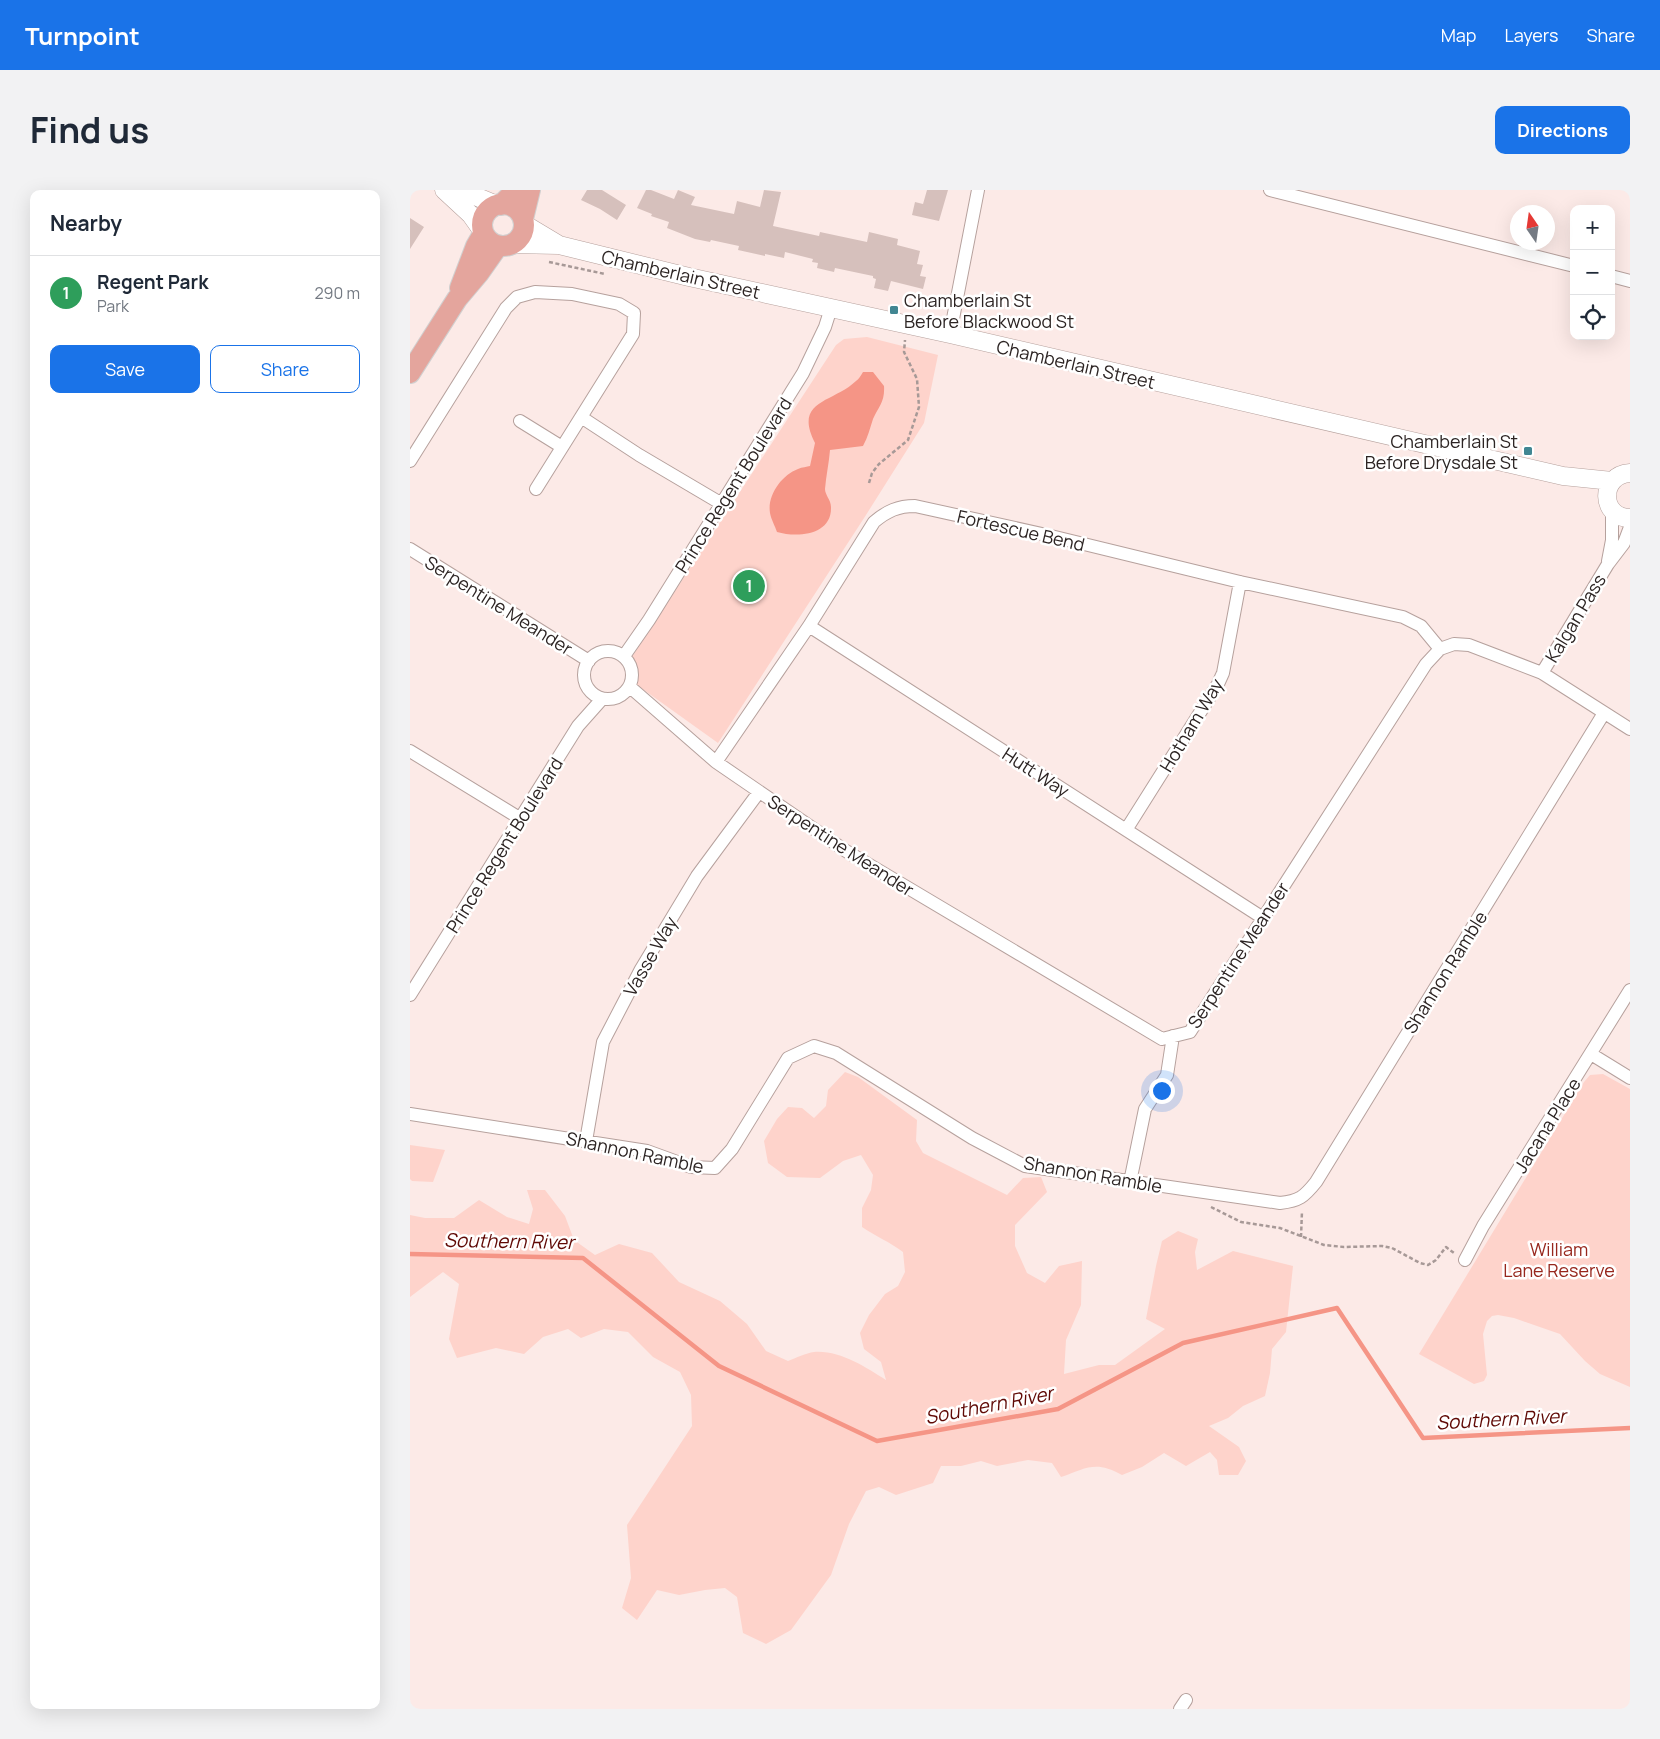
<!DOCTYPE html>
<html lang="en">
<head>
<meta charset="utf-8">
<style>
	body { margin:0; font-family:Manrope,sans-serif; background:#f2f2f3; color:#1f2937 }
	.controls { position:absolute; right:15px; top:15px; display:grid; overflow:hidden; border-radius:10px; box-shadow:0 5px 20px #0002 }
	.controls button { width:45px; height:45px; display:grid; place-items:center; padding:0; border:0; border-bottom:1px solid #e0e1e3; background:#fff; color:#1f2937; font:25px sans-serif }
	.compass { position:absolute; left:1100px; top:15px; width:45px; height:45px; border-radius:50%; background:#fff; box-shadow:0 5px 20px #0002; rotate:347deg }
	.you { position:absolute; left:751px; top:900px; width:18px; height:18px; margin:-12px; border:4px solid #fff; border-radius:50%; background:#1a73e8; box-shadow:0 0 0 8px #1a73e833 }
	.badge { display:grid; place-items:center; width:32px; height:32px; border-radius:50%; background:#1a73e8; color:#fff; font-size:16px; font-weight:700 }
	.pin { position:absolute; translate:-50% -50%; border:2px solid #fff; box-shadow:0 1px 5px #0006 }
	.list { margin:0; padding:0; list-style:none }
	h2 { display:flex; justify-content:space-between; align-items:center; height:65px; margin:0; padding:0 20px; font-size:21px }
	h2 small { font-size:16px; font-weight:400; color:#747a83 }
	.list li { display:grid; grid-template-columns:32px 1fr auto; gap:15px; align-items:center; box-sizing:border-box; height:75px; padding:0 20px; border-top:1px solid #e0e1e3 }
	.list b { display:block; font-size:19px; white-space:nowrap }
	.list p { margin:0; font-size:16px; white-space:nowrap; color:#747a83 }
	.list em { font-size:16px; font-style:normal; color:#747a83 }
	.actions { display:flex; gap:10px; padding:15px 20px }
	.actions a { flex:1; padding:11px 0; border:1px solid #1a73e8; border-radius:10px; text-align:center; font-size:18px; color:#1a73e8 }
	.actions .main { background:#1a73e8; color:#fff }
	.icon { flex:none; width:28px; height:28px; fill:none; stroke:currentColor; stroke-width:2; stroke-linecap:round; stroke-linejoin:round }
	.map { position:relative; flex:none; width:1220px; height:1519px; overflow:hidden; border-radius:10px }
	header { display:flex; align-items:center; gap:30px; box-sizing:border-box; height:70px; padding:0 25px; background:#1a73e8; color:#fff }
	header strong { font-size:24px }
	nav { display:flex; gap:28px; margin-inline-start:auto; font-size:18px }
	.intro { display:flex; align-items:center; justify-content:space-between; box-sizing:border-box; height:120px; padding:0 30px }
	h1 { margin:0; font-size:35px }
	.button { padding:12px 22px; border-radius:10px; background:#1a73e8; color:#fff; font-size:18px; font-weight:700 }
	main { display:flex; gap:30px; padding:0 30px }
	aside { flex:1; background:#fff; border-radius:10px; box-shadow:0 5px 20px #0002 }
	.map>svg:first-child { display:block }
	.green { fill:#fed3cb }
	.water { fill:#f59586 }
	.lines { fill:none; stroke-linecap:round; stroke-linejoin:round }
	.stream { stroke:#f59586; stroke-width:4.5 }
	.building { fill:#d6c0bc }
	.minor-casing { stroke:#b6a19d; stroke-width:14 }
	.secondary-casing { stroke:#b6a19d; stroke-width:19 }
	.primary-casing { stroke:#d1cfcf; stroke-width:22 }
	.path { stroke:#a79997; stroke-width:2.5; stroke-dasharray:4 2.5; stroke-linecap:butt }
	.minor { stroke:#fff; stroke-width:12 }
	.secondary { stroke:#fff; stroke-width:18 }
	.primary { stroke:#e4a59d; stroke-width:20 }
	.poi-dot { fill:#418692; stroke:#fff; stroke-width:2 }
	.labels { text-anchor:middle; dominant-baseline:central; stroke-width:5; stroke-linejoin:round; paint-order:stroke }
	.street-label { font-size:18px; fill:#2c2423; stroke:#fff }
	.poi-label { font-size:18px; fill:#2c2423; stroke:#fff; text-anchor:start }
	.park-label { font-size:18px; fill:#97271d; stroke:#fff }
	.water-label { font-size:19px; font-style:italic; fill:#600905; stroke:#fff }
</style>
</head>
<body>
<header>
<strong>Turnpoint</strong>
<nav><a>Map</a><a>Layers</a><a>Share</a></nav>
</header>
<div class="intro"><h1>Find us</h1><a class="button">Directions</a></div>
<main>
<aside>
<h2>Nearby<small></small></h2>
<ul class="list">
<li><span class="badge" style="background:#2e9e5b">1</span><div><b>Regent Park</b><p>Park</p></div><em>290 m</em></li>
</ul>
<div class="actions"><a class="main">Save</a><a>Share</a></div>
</aside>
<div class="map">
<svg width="1220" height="1519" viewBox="0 0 1220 1519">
	<rect width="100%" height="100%" fill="#fceae7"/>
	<path class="green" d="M457 147 528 165 514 233 456 325 308 553 227 495 221 482 222 467 426 155 434 149Z
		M435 882 448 887 507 930 506 951 513 963 597 1005 613 988 631 987 637 1002 605 1035V1056L617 1083 635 1093 649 1076 672 1071 671 1115 656 1150 654 1184 689 1175H705L755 1139 736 1129 746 1076 752 1051 768 1041 788 1049 785 1062 787 1080 823 1061 883 1076 876 1142 862 1159 860 1183 855 1206 833 1216 818 1228 799 1236 829 1257 836 1271 828 1285H809L807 1270 800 1262 776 1276 754 1263 732 1277 712 1285C686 1270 676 1278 651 1287L642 1273 618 1270 587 1276 571 1271 551 1276H531L523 1293 486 1305 469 1297 456 1301 439 1334 421 1385 381 1440 356 1454 333 1443 327 1407 315 1398 295 1400 269 1405 247 1400 227 1430 212 1418 221 1388 217 1335 282 1236 281 1205 270 1182 243 1167 218 1142 194 1139 171 1148 158 1139 133 1147 114 1164 86 1158 47 1168 39 1149 49 1094 33 1082 0 1107V1025L15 1028H44L69 1010 97 1027 119 1034 123 1019 117 1000H135L155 1026 164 1050 185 1065 209 1054 242 1063 269 1092 310 1111 337 1134 356 1161 378 1171C386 1168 396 1163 404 1162 430 1160 455 1177 476 1190L471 1172 454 1159 450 1143 459 1125 475 1104 488 1096 495 1082 493 1062C480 1052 465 1046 452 1037V1018L461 1000 463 985 451 965 433 971 410 988 377 987 358 973 354 951 367 929 378 917 392 918 404 928 416 916 418 900Z
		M1193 884 1220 899V1197L1190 1184 1175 1171 1150 1144 1104 1128 1088 1125 1082 1126 1077 1131 1073 1144 1077 1185 1074 1191 1064 1194 1009 1164 1174 892 1180 885Z
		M0 955 35 960 23 992 2 991 0 989Z"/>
	<path class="water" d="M453 182H463L474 196C475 212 469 216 463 229 460 238 458 247 453 256L420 260C419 273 416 286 415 299 415 305 421 310 421 317 422 345 388 348 367 342 365 336 361 329 360 323 357 305 372 285 388 279 392 277 397 277 400 276L405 253C383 210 423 213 446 191 449 189 451 185 453 182Z"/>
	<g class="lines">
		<path class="stream" d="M0 1064 173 1068 309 1176 467 1251 648 1219 773 1153 927 1118 1013 1248 1220 1238"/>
	</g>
	<path class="building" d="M177 0H192L216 15 207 30 190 19 171 10Z
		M236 0H241L264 9 268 0 285 7 281 15 324 24 327 11 350 17 354 0 371 2 363 36 409 46 410 42 457 52 459 42 488 49 487 55 510 61 507 74 513 75 510 86 516 87 513 99 481 91 478 101 464 98 466 89 463 88V86L425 78 424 82 407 78 408 73 402 72 403 69 375 62 374 68 355 64V66L328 60 329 56 301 50 300 52 285 49 257 38 259 32 241 26 242 24 227 18Z
		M517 0H538L529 31 502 25 505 12 513 14Z
		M0 28 14 37 0 59Z"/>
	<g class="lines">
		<g class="minor-casing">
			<path id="minor" d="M860 0 1164 76
				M1201 86 1220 91
				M540 144 568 0
				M171 227 229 265 312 314
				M110 231 152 257
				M0 271 96 118 107 107 125 102 162 104 209 114 224 123 223 144 126 299
				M0 359 179 471
				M1198 371 1202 350V320
				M399 436 853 728
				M174 485a24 24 0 1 1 48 0a24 24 0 1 1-48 0Z
				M214 466 239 430 393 183 415 137 421 118
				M1132 483 1198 374 1214 353 1220 337
				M220 497 306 572 436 661 752 849 780 842 1016 474 1030 459 1044 454 1059 455 1132 483 1220 539
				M0 561 111 629
				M306 572 399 436 464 332C477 321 488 316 505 316L641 346 830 392 993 427 1011 436 1030 459
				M716 640 808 494 813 483 830 392
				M0 805 168 536 192 509
				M1181 864 1220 888
				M0 924 237 961 281 977 305 978 322 959 378 868 404 856 426 863 562 948 615 976 870 1013C889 1011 894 1007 906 992L1194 523
				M176 951 193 852 231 779 287 686 349 602
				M720 992 735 919 757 885 763 846
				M1055 1070 1073 1036 1220 800
				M770 1519 776 1510"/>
		</g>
		<g class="secondary-casing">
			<path id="secondary" d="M34 0 61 25 73 42
				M50 0 87 15
				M114 34 149 55
				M102 54 149 55 279 87 540 144 1153 286 1202 291
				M1220 283C1189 285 1190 328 1220 328"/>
		</g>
		<g class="primary-casing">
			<path id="primary" d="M72 35a21 21 0 1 1 42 0a21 21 0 1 1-42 0Z
				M91 15 106 0
				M113 29 120 0
				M50 98 66 56 73 44
				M0 183 47 109 69 83 88 56"/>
		</g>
		<path class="path" d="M139 72 195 84
			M459 293 462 283 469 274 498 250 509 217 507 189 494 162 495 150
			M801 1017 831 1032 870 1038 914 1055 934 1057 972 1056 982 1058 1010 1073 1018 1075 1026 1070 1036 1057 1044 1063
			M891 1047 892 1021"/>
		<use href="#minor" class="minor"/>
		<use href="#secondary" class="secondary"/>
		<use href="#primary" class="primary"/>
	</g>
	<g class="poi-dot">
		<rect x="479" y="115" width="10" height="10" rx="2.5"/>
		<rect x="1113" y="256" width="10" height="10" rx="2.5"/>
	</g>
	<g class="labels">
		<g class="street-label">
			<text transform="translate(271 84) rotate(13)">Chamberlain Street</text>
			<text transform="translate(666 174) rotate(13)">Chamberlain Street</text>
			<text transform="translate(323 295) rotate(-58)">Prince Regent Boulevard</text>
			<text transform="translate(611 340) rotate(13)">Fortescue Bend</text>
			<text transform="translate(89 415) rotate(32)">Serpentine Meander</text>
			<text transform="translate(1165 428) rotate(-59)">Kalgan Pass</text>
			<text transform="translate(781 535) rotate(-59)">Hotham Way</text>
			<text transform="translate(626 582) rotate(33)">Hutt Way</text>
			<text transform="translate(94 655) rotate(-58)">Prince Regent Boulevard</text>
			<text transform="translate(431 655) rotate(33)">Serpentine Meander</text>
			<text transform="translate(828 765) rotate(-57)">Serpentine Meander</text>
			<text transform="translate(240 766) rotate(-60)">Vasse Way</text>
			<text transform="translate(1035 782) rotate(-58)">Shannon Ramble</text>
			<text transform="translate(1137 935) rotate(-58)">Jacana Place</text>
			<text transform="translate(225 962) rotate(12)">Shannon Ramble</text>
			<text transform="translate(683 984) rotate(10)">Shannon Ramble</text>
		</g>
		<g class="poi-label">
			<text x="494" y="110">Chamberlain St<tspan x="494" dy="21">Before Blackwood St</tspan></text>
			<text x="1108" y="251" text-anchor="end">Chamberlain St<tspan x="1108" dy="21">Before Drysdale St</tspan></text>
		</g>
		<g class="park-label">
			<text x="1149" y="1059">William<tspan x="1149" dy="21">Lane Reserve</tspan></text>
		</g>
		<g class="water-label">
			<text transform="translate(99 1051) rotate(1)">Southern River</text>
			<text transform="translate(579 1215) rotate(-11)">Southern River</text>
			<text transform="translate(1091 1229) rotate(-3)">Southern River</text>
		</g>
	</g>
</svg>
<div class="controls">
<button>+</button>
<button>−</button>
<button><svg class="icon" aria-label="locate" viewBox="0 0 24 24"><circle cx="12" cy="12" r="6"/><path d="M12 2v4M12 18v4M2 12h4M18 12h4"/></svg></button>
</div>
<svg class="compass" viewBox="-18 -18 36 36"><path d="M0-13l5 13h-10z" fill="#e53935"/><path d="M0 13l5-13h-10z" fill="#747a83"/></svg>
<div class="you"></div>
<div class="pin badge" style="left:339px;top:396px;background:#2e9e5b">1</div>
</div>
</main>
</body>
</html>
